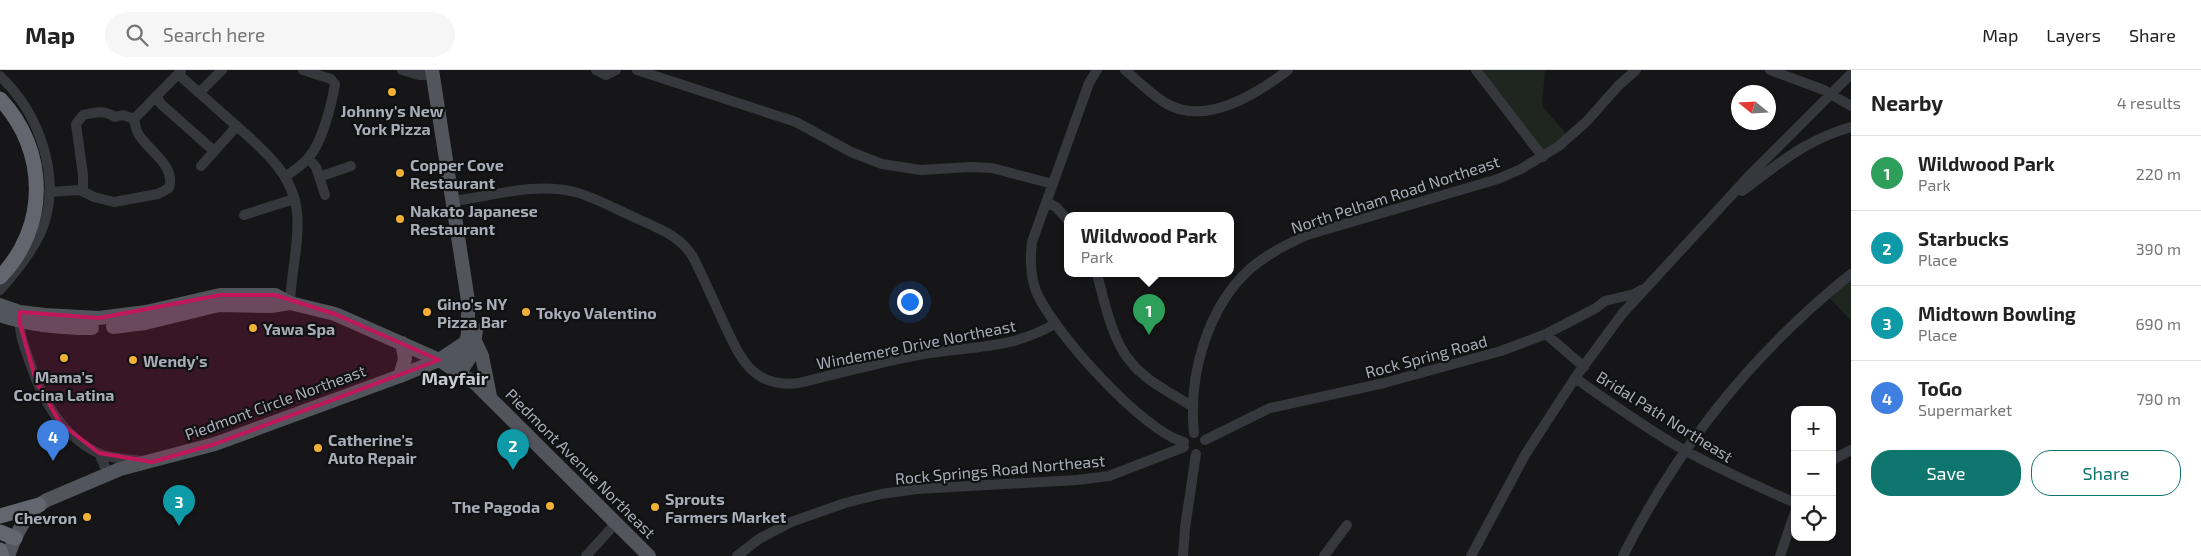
<!DOCTYPE html>
<html lang="en">
<head>
<meta charset="utf-8">
<style>
	body { margin:0; font-family:"Exo 2",sans-serif; background:#f6f6f6; color:#222 }
	.controls { position:absolute; right:15px; bottom:15px; display:grid; overflow:hidden; border-radius:10px; box-shadow:0 1px 4px #0004 }
	.controls button { width:45px; height:45px; display:grid; place-items:center; padding:0; border:0; border-bottom:1px solid #e0e0e0; background:#fff; color:#222; font:25px sans-serif }
	.compass { position:absolute; left:1731px; top:15px; width:45px; height:45px; border-radius:50%; background:#fff; box-shadow:0 1px 4px #0004; rotate:288deg }
	.you { position:absolute; left:909px; top:231px; width:18px; height:18px; margin:-12px; border:4px solid #fff; border-radius:50%; background:#1a73e8; box-shadow:0 0 0 8px #1a73e833 }
	.badge { display:grid; place-items:center; width:32px; height:32px; border-radius:50%; background:#0f766e; color:#fff; font-size:16px; font-weight:700 }
	.pin { position:absolute; translate:-50% -41px; filter:drop-shadow(0 1px 2px #0008) }
	.pin::after { content:''; position:absolute; top:26px; width:18px; height:15px; background:inherit; clip-path:polygon(0 0,100% 0,50% 100%) }
	.popup { position:absolute; left:1064px; top:142px; width:170px; height:65px; box-sizing:border-box; display:grid; place-content:center; border-radius:10px; background:#fff; filter:drop-shadow(0 1px 4px #0005); font-size:16px; white-space:nowrap; color:#767676 }
	.popup b { font-size:19px; color:#222 }
	.popup::after { content:''; position:absolute; left:50%; top:100%; margin-left:-10px; border:10px solid transparent; border-top-color:#fff }
	.list { margin:0; padding:0; list-style:none }
	h2 { display:flex; justify-content:space-between; align-items:center; height:65px; margin:0; padding:0 20px; font-size:21px }
	h2 small { font-size:16px; font-weight:400; color:#767676 }
	.list li { display:grid; grid-template-columns:32px 1fr auto; gap:15px; align-items:center; box-sizing:border-box; height:75px; padding:0 20px; border-top:1px solid #e0e0e0 }
	.list b { display:block; font-size:19px; white-space:nowrap }
	.list p { margin:0; font-size:16px; white-space:nowrap; color:#767676 }
	.list em { font-size:16px; font-style:normal; color:#767676 }
	.actions { display:flex; gap:10px; padding:15px 20px }
	.actions a { flex:1; padding:11px 0; border:1px solid #0f766e; border-radius:20px; text-align:center; font-size:18px; color:#0f766e }
	.actions .main { background:#0f766e; color:#fff }
	.icon { flex:none; width:28px; height:28px; fill:none; stroke:currentColor; stroke-width:2; stroke-linecap:round; stroke-linejoin:round }
	.map { position:relative; flex:none; width:1851px; height:486px; overflow:hidden }
	header { display:flex; align-items:center; gap:30px; box-sizing:border-box; height:70px; padding:0 25px; background:#fff; border-bottom:1px solid #e0e0e0 }
	header strong { font-size:24px }
	nav { display:flex; gap:28px; margin-inline-start:auto; font-size:18px }
	.search { width:350px; height:45px; background:#f6f6f6; display:flex; align-items:center; gap:12px; box-sizing:border-box; padding:0 18px; border-radius:28px; color:#767676; font-size:19px }
	main { display:flex }
	aside { flex:1; background:#fff }
	.map>svg:first-child { display:block }
	.green { fill:#1e261f }
	.lines { fill:none; stroke-linecap:round; stroke-linejoin:round }
	.minor { stroke:#37383d; stroke-width:10 }
	.major { stroke:#53555c; stroke-width:14 }
	.highway { stroke:#63666e; stroke-width:15 }
	.marked { fill:#c2185b; fill-opacity:0.2; stroke:#c2185b; stroke-width:4; stroke-linejoin:round }
	.poi-dot { fill:#f2b134; stroke:#111113; stroke-width:2 }
	.labels { text-anchor:middle; dominant-baseline:central; stroke-width:4.5; stroke-linejoin:round; paint-order:stroke }
	.poi-label { font-size:16px; font-weight:bold; fill:#a8adb8; stroke:#111113; text-anchor:start }
	.street-label { font-size:16px; fill:#a8adb8; stroke:#111113 }
	.neighbourhood-label { font-size:18px; font-weight:bold; fill:#c9ccd4; stroke:#111113 }
</style>
</head>
<body>
<header>
<strong>Map</strong>
<div class="search"><svg class="icon" aria-label="search" viewBox="0 0 24 24"><circle cx="10" cy="10" r="6"/><path d="M15 15l6 6"/></svg>Search here</div>
<nav><a>Map</a><a>Layers</a><a>Share</a></nav>
</header>
<main>
<div class="map">
<svg width="1851" height="486" viewBox="0 0 1851 486">
	<rect width="100%" height="100%" fill="#161618"/>
	<path class="green" d="M1480 0H1545L1542 36 1566 63 1543 86Z
		M1851 204V251L1826 224Z"/>
	<g class="lines">
		<path class="minor" d="M402 0 419 5H433
			M596 0 606 5 616 0
			M637 0 796 52 851 82 882 94 921 100 970 97 992 98 1053 114
			M1097 0 1089 13 1032 172C1030 189 1030 205 1036 221 1052 260 1143 362 1184 372
			M1125 0C1138 11 1152 25 1167 34 1207 56 1257 24 1288 0
			M1476 0 1543 87
			M1770 0 1824 20 1851 36
			M178 4C196 20 214 36 232 52 260 77 293 102 297 142 300 171 291 203 290 233
			M0 6C40 44 64 111 40 164 30 185 15 203 0 220
			M199 23 222 0
			M156 26 161 34 214 81
			M134 49 181 1
			M308 88 316 97 325 125
			M201 96 237 56
			M285 107C293 101 303 95 309 87 322 73 332 33 335 14L331 9 303 0
			M319 107 351 96
			M1742 121C1780 93 1805 70 1851 57
			M49 122 80 120 94 127 114 132 158 124 169 118C176 96 150 82 139 65 136 61 135 54 134 49L123 45 115 47C105 40 95 42 83 45L76 54 83 105V121
			M454 131C493 126 535 112 575 122 597 128 617 140 638 149 660 159 680 166 693 187 703 207 712 227 721 247 739 285 750 319 799 313 842 303 886 290 930 283 978 276 1010 279 1055 254
			M1046 132 1056 137 1068 150
			M244 145 294 129
			M1097 204C1104 230 1112 270 1130 291 1145 311 1172 323 1193 337
			M20 244C18 262 24 276 30 293 42 329 61 365 98 383 111 389 128 389 143 391
			M1546 264 1584 297
			M1575 308C1611 333 1646 358 1684 380 1720 400 1758 416 1795 433
			M1194 363C1188 306 1207 237 1251 198 1267 184 1287 174 1307 165L1498 109 1521 99 1559 76 1587 51 1618 16 1636 0
			M1205 370 1270 338 1384 313 1501 281 1546 264 1596 238 1605 231 1634 224 1641 220
			M99 383 108 404
			M1832 390 1851 380
			M586 486 616 453
			M737 486 759 469 791 452 845 433 881 424 917 419 1077 410 1109 406 1184 377
			M1183 486 1185 458 1196 384
			M1324 486 1347 455
			M1471 486 1525 385 1575 308 1622 244 1751 104 1851 4
			M1623 486C1678 376 1755 281 1851 204
			M1780 486 1795 442"/>
		<path class="major" d="M432 0 469 237C467 246 468 252 468 261 468 274 459 287 452 297
			M0 235 20 242 45 245 99 248 146 242 220 225H275L290 233 335 244 439 290 476 314 649 486
			M0 245C29 255 61 258 92 258
			M113 257 145 253 219 235 271 236 290 233
			M475 271 482 286 490 326
			M460 302 473 283 476 260
			M400 306 405 289 402 273
			M8 486C16 464 26 441 47 430L120 399 215 374 400 306 439 290 466 272"/>
		<path class="highway" d="M0 29C48 80 49 157 0 207
			M0 446 39 435
			M0 462 15 468
			M0 480 2 486"/>
	</g>
	<path class="marked" d="M220 225H275L335 244 439 290 215 374 152 392 99 383 60 353 36 311 19 251 20 242 99 248Z"/>
	<g class="poi-dot">
		<circle cx="392" cy="22" r="5"/>
		<circle cx="400" cy="103" r="5"/>
		<circle cx="400" cy="149" r="5"/>
		<circle cx="427" cy="242" r="5"/>
		<circle cx="526" cy="242" r="5"/>
		<circle cx="253" cy="258" r="5"/>
		<circle cx="64" cy="288" r="5"/>
		<circle cx="133" cy="290" r="5"/>
		<circle cx="318" cy="378" r="5"/>
		<circle cx="550" cy="436" r="5"/>
		<circle cx="655" cy="437" r="5"/>
		<circle cx="87" cy="447" r="5"/>
	</g>
	<g class="labels">
		<g class="poi-label">
			<text x="392" y="40" text-anchor="middle">Johnny's New<tspan x="392" dy="18">York Pizza</tspan></text>
			<text x="410" y="94">Copper Cove<tspan x="410" dy="18">Restaurant</tspan></text>
			<text x="410" y="140">Nakato Japanese<tspan x="410" dy="18">Restaurant</tspan></text>
			<text x="437" y="233">Gino's NY<tspan x="437" dy="18">Pizza Bar</tspan></text>
			<text x="536" y="242">Tokyo Valentino</text>
			<text x="263" y="258">Yawa Spa</text>
			<text x="143" y="290">Wendy's</text>
			<text x="64" y="306" text-anchor="middle">Mama's<tspan x="64" dy="18">Cocina Latina</tspan></text>
			<text x="328" y="369">Catherine's<tspan x="328" dy="18">Auto Repair</tspan></text>
			<text x="665" y="428">Sprouts<tspan x="665" dy="18">Farmers Market</tspan></text>
			<text x="540" y="436" text-anchor="end">The Pagoda</text>
			<text x="77" y="447" text-anchor="end">Chevron</text>
		</g>
		<g class="street-label">
			<text transform="translate(1395 124) rotate(-18)">North Pelham Road Northeast</text>
			<text transform="translate(916 274) rotate(-11)">Windemere Drive Northeast</text>
			<text transform="translate(1426 286) rotate(-15)">Rock Spring Road</text>
			<text transform="translate(275 332) rotate(-20)">Piedmont Circle Northeast</text>
			<text transform="translate(1665 346) rotate(32)">Bridal Path Northeast</text>
			<text transform="translate(581 393) rotate(45)">Piedmont Avenue Northeast</text>
			<text transform="translate(1000 399) rotate(-5)">Rock Springs Road Northeast</text>
		</g>
		<g class="neighbourhood-label">
			<text x="455" y="308">Mayfair</text>
		</g>
	</g>
</svg>
<div class="controls">
<button>+</button>
<button>−</button>
<button><svg class="icon" aria-label="locate" viewBox="0 0 24 24"><circle cx="12" cy="12" r="6"/><path d="M12 2v4M12 18v4M2 12h4M18 12h4"/></svg></button>
</div>
<svg class="compass" viewBox="-18 -18 36 36"><path d="M0-13l5 13h-10z" fill="#e53935"/><path d="M0 13l5-13h-10z" fill="#767676"/></svg>
<div class="you"></div>
<div class="pin badge" style="left:1149px;top:265px;background:#2e9e5b">1</div>
<div class="popup"><b>Wildwood Park</b>Park</div>
<div class="pin badge" style="left:513px;top:400px;background:#0f9aa8">2</div>
<div class="pin badge" style="left:179px;top:456px;background:#0f9aa8">3</div>
<div class="pin badge" style="left:53px;top:391px;background:#3f7fe0">4</div>
</div>
<aside>
<h2>Nearby<small>4 results</small></h2>
<ul class="list">
<li><span class="badge" style="background:#2e9e5b">1</span><div><b>Wildwood Park</b><p>Park</p></div><em>220 m</em></li>
<li><span class="badge" style="background:#0f9aa8">2</span><div><b>Starbucks</b><p>Place</p></div><em>390 m</em></li>
<li><span class="badge" style="background:#0f9aa8">3</span><div><b>Midtown Bowling</b><p>Place</p></div><em>690 m</em></li>
<li><span class="badge" style="background:#3f7fe0">4</span><div><b>ToGo</b><p>Supermarket</p></div><em>790 m</em></li>
</ul>
<div class="actions"><a class="main">Save</a><a>Share</a></div>
</aside>
</main>
</body>
</html>
